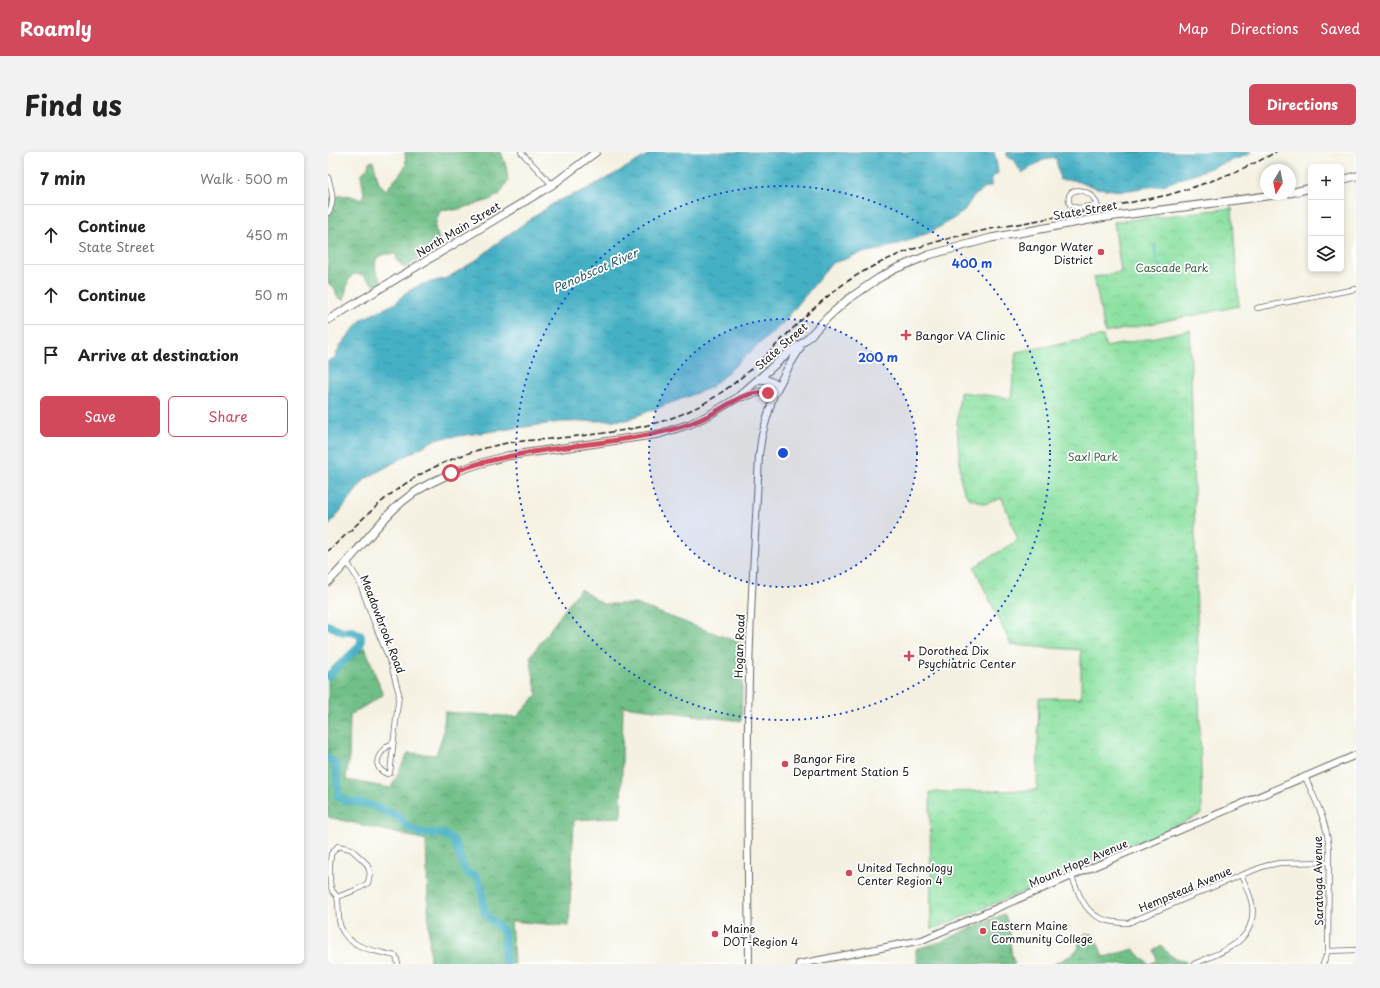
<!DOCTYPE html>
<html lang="en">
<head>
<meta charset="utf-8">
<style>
	body { margin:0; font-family:"Playpen Sans",sans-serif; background:#f2f2f2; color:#222 }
	.controls { position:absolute; right:12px; top:12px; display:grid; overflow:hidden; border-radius:6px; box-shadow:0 2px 6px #0003 }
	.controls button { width:36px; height:36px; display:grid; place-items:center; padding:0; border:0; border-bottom:1px solid #e0e0e0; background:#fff; color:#222; font:20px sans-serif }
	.compass { position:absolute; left:932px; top:12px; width:36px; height:36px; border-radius:50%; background:#fff; box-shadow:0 2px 6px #0003; rotate:190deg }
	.stop { position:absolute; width:12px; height:12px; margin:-9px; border:3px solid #d1495b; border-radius:50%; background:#fff }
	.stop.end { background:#d1495b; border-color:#fff; box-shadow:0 1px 4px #0008 }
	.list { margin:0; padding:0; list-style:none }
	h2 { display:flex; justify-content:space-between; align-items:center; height:52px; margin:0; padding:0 16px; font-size:17px }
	h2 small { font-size:13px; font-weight:400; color:#767676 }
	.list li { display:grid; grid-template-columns:26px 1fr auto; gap:12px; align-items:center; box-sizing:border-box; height:60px; padding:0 16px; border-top:1px solid #e0e0e0 }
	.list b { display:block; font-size:15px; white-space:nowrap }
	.list p { margin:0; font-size:13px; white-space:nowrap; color:#767676 }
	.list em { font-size:13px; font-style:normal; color:#767676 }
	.actions { display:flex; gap:8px; padding:12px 16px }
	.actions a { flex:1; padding:9px 0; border:1px solid #d1495b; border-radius:6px; text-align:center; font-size:14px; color:#d1495b }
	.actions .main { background:#d1495b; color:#fff }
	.icon { flex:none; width:22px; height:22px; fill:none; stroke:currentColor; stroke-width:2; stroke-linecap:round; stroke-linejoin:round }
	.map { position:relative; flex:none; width:1028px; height:812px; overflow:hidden; border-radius:6px }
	header { display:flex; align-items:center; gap:24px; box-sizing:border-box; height:56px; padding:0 20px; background:#d1495b; color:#fff }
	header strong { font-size:19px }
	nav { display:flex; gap:22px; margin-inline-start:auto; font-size:14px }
	.intro { display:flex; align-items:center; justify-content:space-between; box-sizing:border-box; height:96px; padding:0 24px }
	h1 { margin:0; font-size:28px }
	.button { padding:10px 18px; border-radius:6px; background:#d1495b; color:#fff; font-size:14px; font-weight:700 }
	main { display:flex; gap:24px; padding:0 24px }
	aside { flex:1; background:#fff; border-radius:6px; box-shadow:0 2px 6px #0003 }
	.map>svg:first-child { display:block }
	.forest { fill:url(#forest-crowns); stroke:#466e52 }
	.park { fill:url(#park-crowns); stroke:#547e5f }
	.water { fill:url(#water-ripples); stroke:#306670 }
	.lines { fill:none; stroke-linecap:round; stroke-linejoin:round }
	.stream { stroke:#45b0c4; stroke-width:1.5 }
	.river { stroke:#45b0c4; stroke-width:8 }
	.street-casing { stroke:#686761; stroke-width:6 }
	.secondary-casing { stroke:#686761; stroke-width:8 }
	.primary-casing { stroke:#686761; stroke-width:9 }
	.street { stroke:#fff; stroke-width:4.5 }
	.secondary { stroke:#fff; stroke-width:6 }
	.primary { stroke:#fff; stroke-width:7 }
	.rail { stroke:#1c1c1c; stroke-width:1.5; stroke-dasharray:6 3; stroke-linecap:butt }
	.route { stroke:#d1495b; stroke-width:5 }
	.ring { fill:none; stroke:#1d4ed8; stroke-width:2; stroke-dasharray:2 4 }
	.poi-dot { fill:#d1495b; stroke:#fff; stroke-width:1.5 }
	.labels { text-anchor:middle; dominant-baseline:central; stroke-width:3.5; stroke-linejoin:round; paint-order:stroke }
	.street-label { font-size:11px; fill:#1c1c1c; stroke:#fff }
	.poi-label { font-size:11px; fill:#1c1c1c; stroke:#fff; text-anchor:start }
	.park-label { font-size:11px; fill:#43614b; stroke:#fff }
	.water-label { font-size:12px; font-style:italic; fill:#2e5f68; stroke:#fff }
	.centre { fill:#1d4ed8; stroke:#fff; stroke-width:2 }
	.ring-label { font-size:12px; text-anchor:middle; font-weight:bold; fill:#1d4ed8; stroke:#fff; stroke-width:3.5; stroke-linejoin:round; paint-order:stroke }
</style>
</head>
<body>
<header>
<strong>Roamly</strong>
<nav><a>Map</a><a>Directions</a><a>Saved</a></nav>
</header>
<div class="intro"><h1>Find us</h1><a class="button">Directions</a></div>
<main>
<aside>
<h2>7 min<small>Walk · 500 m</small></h2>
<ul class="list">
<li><svg class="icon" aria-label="ahead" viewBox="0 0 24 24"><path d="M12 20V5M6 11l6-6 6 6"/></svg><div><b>Continue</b><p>State Street</p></div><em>450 m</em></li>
<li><svg class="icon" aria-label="ahead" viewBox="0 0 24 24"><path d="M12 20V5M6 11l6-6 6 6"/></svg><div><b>Continue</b></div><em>50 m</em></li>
<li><svg class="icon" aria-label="arrive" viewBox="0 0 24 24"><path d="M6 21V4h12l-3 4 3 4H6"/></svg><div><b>Arrive at destination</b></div></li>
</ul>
<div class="actions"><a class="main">Save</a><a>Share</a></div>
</aside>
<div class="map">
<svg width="1028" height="812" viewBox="0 0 1028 812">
	<defs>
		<pattern id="forest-crowns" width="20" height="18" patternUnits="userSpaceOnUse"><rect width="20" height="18" fill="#71bf88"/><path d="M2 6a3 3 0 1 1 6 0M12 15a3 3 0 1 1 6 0" fill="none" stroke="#5c9a6e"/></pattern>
		<pattern id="park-crowns" width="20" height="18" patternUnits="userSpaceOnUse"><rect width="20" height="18" fill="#8ce1a2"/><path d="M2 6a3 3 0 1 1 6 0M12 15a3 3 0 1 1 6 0" fill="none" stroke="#78c08b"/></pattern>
		<pattern id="water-ripples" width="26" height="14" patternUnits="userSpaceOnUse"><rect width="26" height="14" fill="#45b0c4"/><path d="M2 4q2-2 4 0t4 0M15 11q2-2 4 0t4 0" fill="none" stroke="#398e9e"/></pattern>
	</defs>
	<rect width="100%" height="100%" fill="#fff"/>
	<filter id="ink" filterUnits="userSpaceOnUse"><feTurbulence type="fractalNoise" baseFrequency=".025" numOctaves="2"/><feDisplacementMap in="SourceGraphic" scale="8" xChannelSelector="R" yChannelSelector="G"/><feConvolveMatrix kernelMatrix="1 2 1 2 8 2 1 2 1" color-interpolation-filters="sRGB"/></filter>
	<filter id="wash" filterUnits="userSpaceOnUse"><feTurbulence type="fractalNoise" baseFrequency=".012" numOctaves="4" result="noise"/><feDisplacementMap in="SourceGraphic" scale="16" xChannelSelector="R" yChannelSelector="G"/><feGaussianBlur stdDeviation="0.9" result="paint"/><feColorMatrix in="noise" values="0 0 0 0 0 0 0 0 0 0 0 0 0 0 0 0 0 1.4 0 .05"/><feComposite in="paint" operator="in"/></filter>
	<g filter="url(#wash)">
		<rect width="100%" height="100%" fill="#f5f1e2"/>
		<path class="forest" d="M77 0H173L178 14 180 29 171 43 159 49 127 58 113 57 109 66 107 76 111 87 108 96 77 116 69 109 68 102H56L48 107 47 117 54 131 47 134 35 123 25 122 20 129 16 148 9 145 7 136 0 131V47C14 42 20 42 33 48L36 42 33 22 40 16 41 10 45 9 51 31 58 38 72 22 78 13Z
			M252 437 275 452H308L415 492 413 569 295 554 293 665 246 668 241 774 183 769 186 812H102L98 688 0 665V526L37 495 55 543 22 563 21 604 18 628 63 636 80 601 108 603 115 582 117 560 189 565 209 543 202 505Z
			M676 762C678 766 680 770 681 774 684 788 680 797 687 812H590L588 805V797L616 789 640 777Z
			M758 782H765C770 790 772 798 776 805L806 797 814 806 821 812H726L742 804 751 796 750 787Z
			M833 793C840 802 844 807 856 808L859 811 822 812 829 808 826 798Z"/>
		<path class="park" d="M904 56 911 154 777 181 766 125 793 120 786 70Z
			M862 178 874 662 736 723 603 778 602 640 709 638 711 546H753V498L683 493 646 415 690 388 674 346 657 352 641 346 636 340 633 328 629 274 632 240 683 246 688 200 775 184 778 195Z"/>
		<path class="water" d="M327 0H662L663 1 666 0 668 7 670 21 664 25 663 34 657 36 645 45 635 60 625 67 603 80 580 89 551 98 529 102 515 108 504 111 454 172 382 236 298 268 233 270 108 287 37 327 0 375V209L7 206 12 194 34 167 68 151 77 141 92 133 119 126 147 109 178 84 229 49 255 39 292 19 321 2Z
			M679 0H924L919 3 835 33 794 39 769 36 744 28H732L728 6 715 8 694 21 693 17H691L686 7H682L679 5Z"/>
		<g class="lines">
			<path class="stream" d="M826 92 829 108
				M831 112 838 123"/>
			<path class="river" d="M0 473 15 480 25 479 33 484V491L28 498 0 524
				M0 607 7 611 10 631V645L19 649 36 651 55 658 73 666 77 673 92 681 116 682 126 689 138 721 148 724 154 737 156 760 176 780 177 812"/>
		</g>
	</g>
	<g filter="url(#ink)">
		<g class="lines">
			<g class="street-casing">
				<path id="street" d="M193 0 224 33
					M0 25C3 37 8 49 0 61
					M769 53 750 56 742 53C735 34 758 36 765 45 770 51 771 59 772 66
					M929 156 1028 137
					M19 410 31 429 46 470 63 512 71 542 62 621 59 622C40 614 53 597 66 590
					M977 625C988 649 999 670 1001 697L1000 799 995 812
					M744 725C756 756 763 771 800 771L913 723 937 714 951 711 1000 710
					M9 745 28 738 40 731 42 721 39 712 23 697 10 694 3 702C2 711 0 730 4 738 5 741 9 743 9 745 12 755 9 766 13 776 22 797 49 799 68 804L70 812
					M1000 799 1028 798
					M866 812C893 800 930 790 924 752 922 742 917 732 913 723"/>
			</g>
			<g class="secondary-casing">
				<path id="secondary" d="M421 812C420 717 418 622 421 527 422 452 428 378 431 303L434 283 446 242
					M471 812 594 788 1028 603"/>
			</g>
			<g class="primary-casing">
				<path id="primary" d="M1013 28 1028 24
					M962 41 983 36
					M0 168 224 33 268 0
					M431 227 439 228 450 233
					M413 245 432 240 446 242 461 214 472 196
					M0 430C23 408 41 382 63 360 94 328 137 315 179 304L331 282 362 272 381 263 409 246 459 202 478 188 500 165 519 148 551 126 567 117 601 103 663 86 772 66 954 42"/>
			</g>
			<use href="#street" class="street"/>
			<use href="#secondary" class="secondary"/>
			<use href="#primary" class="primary"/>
			<path class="rail" d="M0 399C23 379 43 357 67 339 98 316 136 300 174 292 190 289 205 288 221 287 269 282 319 279 363 258 428 228 465 165 523 127 577 92 644 80 706 69 751 61 795 52 840 43 877 32 914 19 948 0"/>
		</g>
	</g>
	<g class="lines" filter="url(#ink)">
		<path class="route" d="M123 321C174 301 229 297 283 289 304 286 325 283 345 277 358 274 370 269 382 263 401 253 417 238 440 241"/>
	</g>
	<circle cx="455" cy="301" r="134" fill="#1d4ed8" fill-opacity=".12"/>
	<g class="ring">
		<circle cx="455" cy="301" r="134"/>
		<circle cx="455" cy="301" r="267"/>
	</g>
	<g class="poi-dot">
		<circle cx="773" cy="100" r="4"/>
		<path d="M576 177h4v4h4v4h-4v4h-4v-4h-4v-4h4z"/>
		<path d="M579 498h4v4h4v4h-4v4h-4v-4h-4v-4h4z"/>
		<circle cx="457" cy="612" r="4"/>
		<circle cx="521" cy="721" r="4"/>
		<circle cx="655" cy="779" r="4"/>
		<circle cx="387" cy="782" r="4"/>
	</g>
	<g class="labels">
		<g class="street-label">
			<text transform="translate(757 58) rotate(-10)">State Street</text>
			<text transform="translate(130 77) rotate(-31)">North Main Street</text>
			<text transform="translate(453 194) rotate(-41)">State Street</text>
			<text transform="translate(55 472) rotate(69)">Meadowbrook Road</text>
			<text transform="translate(411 494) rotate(-88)">Hogan Road</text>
			<text transform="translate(750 711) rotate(-23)">Mount Hope Avenue</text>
			<text transform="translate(990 729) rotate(-91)">Saratoga Avenue</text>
			<text transform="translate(857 737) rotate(-23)">Hempstead Avenue</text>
		</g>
		<g class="poi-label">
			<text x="765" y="94" text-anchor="end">Bangor Water<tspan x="765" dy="13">District</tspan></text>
			<text x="587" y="183">Bangor VA Clinic</text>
			<text x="590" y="498">Dorothea Dix<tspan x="590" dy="13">Psychiatric Center</tspan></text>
			<text x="465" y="606">Bangor Fire<tspan x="465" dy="13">Department Station 5</tspan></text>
			<text x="529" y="715">United Technology<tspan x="529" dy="13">Center Region 4</tspan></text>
			<text x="663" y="773">Eastern Maine<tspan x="663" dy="13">Community College</tspan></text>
			<text x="395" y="776">Maine<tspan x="395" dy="13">DOT-Region 4</tspan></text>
		</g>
		<g class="park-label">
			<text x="844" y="115">Cascade Park</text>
			<text x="765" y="304">Saxl Park</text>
		</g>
		<g class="water-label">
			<text transform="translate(267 118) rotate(-24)">Penobscot River</text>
		</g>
	</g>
	<circle cx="455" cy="301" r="6" class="centre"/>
	<g class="ring-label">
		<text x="644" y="116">400 m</text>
		<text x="550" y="210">200 m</text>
	</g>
</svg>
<div class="controls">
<button>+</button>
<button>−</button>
<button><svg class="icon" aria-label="layers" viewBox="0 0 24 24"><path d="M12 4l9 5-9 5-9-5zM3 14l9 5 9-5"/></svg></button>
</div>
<svg class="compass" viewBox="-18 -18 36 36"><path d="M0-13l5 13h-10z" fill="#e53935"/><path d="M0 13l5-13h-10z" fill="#767676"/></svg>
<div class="stop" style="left:123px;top:321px"></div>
<div class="stop end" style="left:440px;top:241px"></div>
</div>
</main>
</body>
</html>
